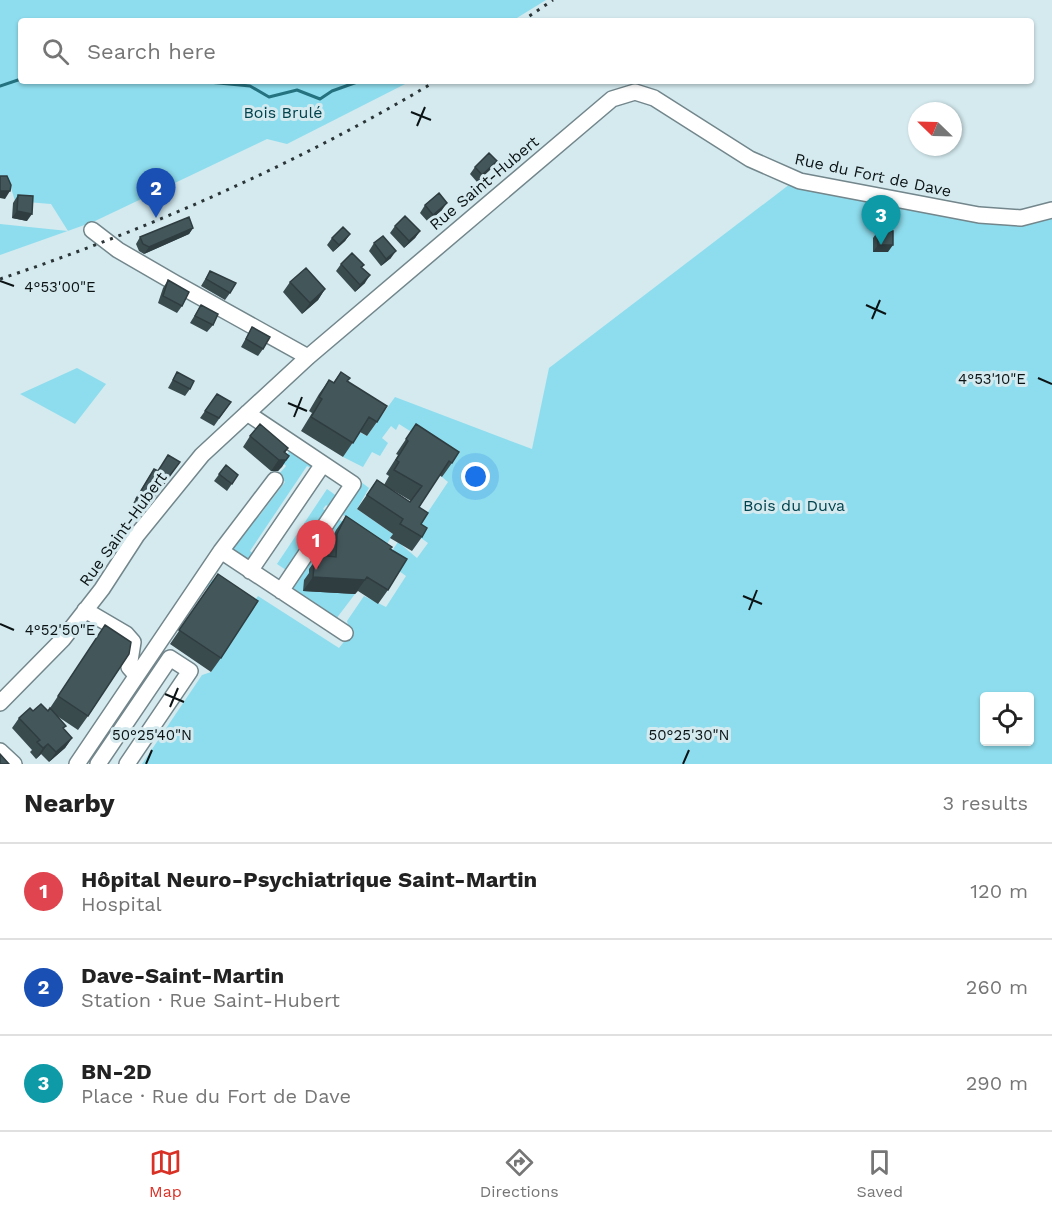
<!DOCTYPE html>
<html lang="en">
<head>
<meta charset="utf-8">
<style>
	body { margin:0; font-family:"Work Sans",sans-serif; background:#f6f6f6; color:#222 }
	.controls { position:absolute; right:18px; bottom:18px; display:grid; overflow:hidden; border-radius:6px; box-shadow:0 2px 4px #0004 }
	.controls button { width:54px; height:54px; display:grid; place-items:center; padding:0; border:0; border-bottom:2px solid #e0e0e0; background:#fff; color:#222; font:30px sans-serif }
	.compass { position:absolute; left:908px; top:102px; width:54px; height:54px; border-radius:50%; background:#fff; box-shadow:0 2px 4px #0004; rotate:293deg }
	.you { position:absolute; left:476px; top:477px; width:21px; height:21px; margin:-15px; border:4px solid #fff; border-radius:50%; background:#1a73e8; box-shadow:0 0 0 9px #1a73e833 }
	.badge { display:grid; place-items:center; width:39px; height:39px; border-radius:50%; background:#d93025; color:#fff; font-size:20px; font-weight:700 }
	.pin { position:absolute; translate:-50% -50px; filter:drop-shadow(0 2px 3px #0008) }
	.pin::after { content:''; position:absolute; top:32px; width:21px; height:18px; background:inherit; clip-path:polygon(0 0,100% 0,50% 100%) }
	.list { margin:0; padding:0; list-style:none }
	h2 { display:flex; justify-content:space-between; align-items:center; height:78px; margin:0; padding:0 24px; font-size:26px }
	h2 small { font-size:20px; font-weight:400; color:#767676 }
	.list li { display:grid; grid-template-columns:39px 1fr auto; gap:18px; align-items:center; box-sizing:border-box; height:96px; padding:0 24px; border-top:2px solid #e0e0e0 }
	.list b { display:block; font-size:22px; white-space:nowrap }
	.list p { margin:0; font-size:20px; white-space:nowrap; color:#767676 }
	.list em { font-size:20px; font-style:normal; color:#767676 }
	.icon { flex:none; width:33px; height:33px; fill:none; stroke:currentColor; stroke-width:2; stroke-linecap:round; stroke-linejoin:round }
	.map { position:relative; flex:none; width:1052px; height:764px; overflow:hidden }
	.search { position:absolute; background:#fff; box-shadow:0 2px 4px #0004; left:18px; right:18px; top:18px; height:66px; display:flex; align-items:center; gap:15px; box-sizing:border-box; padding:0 21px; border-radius:6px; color:#767676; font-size:22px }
	.sheet { height:366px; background:#fff }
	nav { display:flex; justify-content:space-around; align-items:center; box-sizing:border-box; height:84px; border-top:2px solid #e0e0e0; background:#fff; font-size:16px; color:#767676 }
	nav a { display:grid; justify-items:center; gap:3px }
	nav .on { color:#d93025 }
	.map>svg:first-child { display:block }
	.green { fill:#8eddee; fill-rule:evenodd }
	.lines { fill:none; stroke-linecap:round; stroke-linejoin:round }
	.stream { stroke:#24717f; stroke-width:3 }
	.minor-casing { stroke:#72868b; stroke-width:18 }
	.minor { stroke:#fff; stroke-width:15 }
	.rail { stroke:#2b3537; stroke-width:3; stroke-dasharray:3 6; stroke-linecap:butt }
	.wall { fill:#3a4b4e }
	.shaded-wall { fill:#2f3d40 }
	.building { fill:#43575b; stroke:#2f3d40; stroke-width:1.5 }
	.ticks { fill:none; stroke:#0b1314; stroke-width:2 }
	.labels { text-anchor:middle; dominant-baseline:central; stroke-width:6; stroke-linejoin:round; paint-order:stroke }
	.park-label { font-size:16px; fill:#01424d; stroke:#d4eaef }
	.street-label { font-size:16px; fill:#0b1314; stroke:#d4eaef }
	.ticks-label { font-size:15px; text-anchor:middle; fill:#0b1314; stroke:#d4eaef; stroke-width:6; stroke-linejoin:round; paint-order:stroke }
</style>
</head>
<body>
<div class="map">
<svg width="1052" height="764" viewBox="0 0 1052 764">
	<rect width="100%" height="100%" fill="#d4eaef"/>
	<path class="green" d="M0 0H546L512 21H21V81H411L287 144 267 139 93 222 0 255V224L68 231 51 204 15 201 8 178H0Z
		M790 184 942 214H1052V764H142L202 675 211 672 248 615 205 586 210 578 251 606 258 596 339 648 350 634 347 621 364 596 386 607 406 576 385 561 398 542 417 558 428 543 421 538 426 528 390 504 426 515 448 482 442 477 449 466 440 450 399 424 396 430 391 426 382 438 388 443 380 456 372 452 363 467 343 457 359 432 367 436 395 397 532 449 549 368ZM984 696H1030V742H984Z
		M77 368 106 384 75 424 20 394Z
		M291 449 313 463 314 469 307 466 250 551 256 556 246 560 231 548 255 514 259 516 285 482 278 475 286 466 282 462Z
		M361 482 369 488 357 509 393 534 387 544 340 513Z
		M327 489 338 497 331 508 326 505 323 509 328 513 289 572 277 564Z
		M337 518 383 549 336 531 326 550 355 594 336 619 292 590V585Z"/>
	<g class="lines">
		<path class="stream" d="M198 81 250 86 269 97 297 90 320 99 332 91 360 81
			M0 86 21 79"/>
		<g class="minor-casing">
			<path id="minor" d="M92 230 118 250 175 283 308 357
				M247 413 353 484 281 591
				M221 551 345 633
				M250 571 323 464
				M85 610 126 634 133 642 129 667 136 675
				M0 703 63 639 102 589 137 535 202 455 308 357 612 99 635 92 654 98 750 159 800 181 979 215 1021 218 1052 210
				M0 751 14 764
				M77 764 221 551 275 480
				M98 764 170 658 190 671 127 764"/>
		</g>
		<use href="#minor" class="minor"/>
		<path class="rail" d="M522 21 553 0
			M0 279C152 228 299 163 436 81"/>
	</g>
	<path class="wall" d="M497 161 492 168 477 182 470 174 475 167Z
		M18 195 27 221 12 218 13 203Z
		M425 205 442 210 428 222 420 213Z
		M395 226 420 231 415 238 404 248 390 233Z
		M193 228 189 234 144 254 139 251 136 244 140 237Z
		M878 231 888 252H873V238Z
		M350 234 345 241 333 252 327 245 332 238Z
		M374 243 391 258 381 266 369 251Z
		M341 264 364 265 362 268 365 283 355 292 336 271Z
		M210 271 230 293 225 300 201 286Z
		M168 280 182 306 177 313 158 303 163 288Z
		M290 282 325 289 318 300 302 314 283 292Z
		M201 305 213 325 207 332 190 323Z
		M252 327 263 349 258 356 241 347Z
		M177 372 190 389 185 396 168 388Z
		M341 372 377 422 367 436 360 432 343 457 301 431 312 413 309 411 319 394 329 380 333 383Z
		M217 394 231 402 214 426 200 418Z
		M416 424 452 463 442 477 439 475 419 507 422 537 412 551 390 538 393 534 357 509 377 480 410 502 411 501 384 485 389 476 386 474 398 455 396 454Z
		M250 436 288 448 285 453 289 456 278 471H271L243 447Z
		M180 462 144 511 132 505 150 475Z
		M226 465 238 475 227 491 214 481Z
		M346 516 390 549 388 590 378 604 358 591 355 594 303 591 304 580 309 573V569L319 555 327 556V548L336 530Z
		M218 574 221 658 211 672 170 644Z
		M96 639 88 716 78 730 57 716 64 729 72 738 65 748 49 762 41 754 36 759 30 752 32 750 12 728 19 718 33 711H48Z"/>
	<path class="shaded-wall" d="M497 161 492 168 477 182 482 175Z
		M0 191H10L5 199 0 198Z
		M447 203 442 210 428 222 433 215Z
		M17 211 32 214 27 221 12 218Z
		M193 228 189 234 144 254 149 247Z
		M420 231 415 238 404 248 409 241Z
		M350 234 345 241 333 252 339 245Z
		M878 245H893L888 252H873Z
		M396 251 391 258 381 266 386 259Z
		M370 275 365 283 355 292 360 285Z
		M325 289 318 300 302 314 310 303Z
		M284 452 279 460 289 456 282 467 278 471H271Z
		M313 577 365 580 355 594 303 591Z
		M72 738 65 748 49 762 56 752Z
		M48 744 41 754 36 759 43 748Z"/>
	<path class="building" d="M489 153 497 161 482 175 475 167Z
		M0 176H7L11 185 10 191H0Z
		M439 193 447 203 433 215 425 205Z
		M18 195 33 196 32 214 17 211Z
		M405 216 420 231 409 241 395 226Z
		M189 217 193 228 149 247 143 244 140 237Z
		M343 227 350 234 339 245 332 238Z
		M878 231H893V245H878Z
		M383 236 396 251 386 259 374 243Z
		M352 253 364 265 361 267 370 275 360 285 341 264Z
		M306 268 325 289 310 303 290 282Z
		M210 271 236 283 230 293 206 279Z
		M168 280 189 292 182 306 163 296Z
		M201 305 218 314 213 325 195 316Z
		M252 327 270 337 263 349 246 339Z
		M177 372 194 381 190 389 173 380Z
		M341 372 350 378 347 381 387 406 377 422 369 417 353 443 311 417 322 399 319 397 329 380 334 383Z
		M217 394 231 402 219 418 205 411Z
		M260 424 288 448 284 452 289 456 286 460H279L250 436Z
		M416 424 459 452 452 463 449 461 419 507 428 513 421 524 427 528 422 537 400 524 403 519 367 495 377 480 410 502 422 486 394 470 399 462 396 460 408 441 406 439Z
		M168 455 180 462 148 505 136 499 154 469 158 471Z
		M226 465 238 475 232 484 219 474Z
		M346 516 392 547 390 549 407 559 388 590 367 577 365 580 313 577 314 566 318 567 319 555 336 557 337 534Z
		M218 574 258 601 221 658 179 630Z
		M105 625 131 642 129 654 88 716 58 696Z
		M41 704 48 711 50 708 66 726 63 728 72 738 56 752 48 744 43 748 37 742 40 740 19 718 30 708 33 711Z
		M0 754 9 764H0Z"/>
	<path class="ticks" d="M411 112 431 120M417 126 425 107M0 281 14 286M866 305 886 314M872 319 880 300M1038 378 1052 384M288 403 307 411M294 417 302 397M743 596 762 604M749 610 757 590M0 624 14 630M165 694 184 702M170 707 178 688M146 764 152 750M683 764 689 750"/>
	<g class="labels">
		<g class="park-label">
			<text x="283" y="112">Bois Brulé</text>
			<text x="794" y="505">Bois du Duva</text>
		</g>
		<g class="street-label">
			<text transform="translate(873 175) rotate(12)">Rue du Fort de Dave</text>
			<text transform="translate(484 183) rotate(-40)">Rue Saint-Hubert</text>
			<text transform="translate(123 529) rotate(-54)">Rue Saint-Hubert</text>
		</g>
	</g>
	<g class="ticks-label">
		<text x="60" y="292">4°53'00"E</text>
		<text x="992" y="384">4°53'10"E</text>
		<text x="60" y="635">4°52'50"E</text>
		<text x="152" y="740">50°25'40"N</text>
		<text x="689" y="740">50°25'30"N</text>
	</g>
</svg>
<div class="controls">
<button><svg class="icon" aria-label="locate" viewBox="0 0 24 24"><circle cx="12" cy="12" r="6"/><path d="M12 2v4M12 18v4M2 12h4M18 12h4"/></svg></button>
</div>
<svg class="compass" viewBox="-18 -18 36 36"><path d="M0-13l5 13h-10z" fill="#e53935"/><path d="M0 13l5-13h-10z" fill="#767676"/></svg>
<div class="you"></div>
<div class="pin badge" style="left:316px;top:570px;background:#e0444e">1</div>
<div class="pin badge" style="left:156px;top:218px;background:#1a4fb4">2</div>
<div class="pin badge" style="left:881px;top:245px;background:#0f9aa8">3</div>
<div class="search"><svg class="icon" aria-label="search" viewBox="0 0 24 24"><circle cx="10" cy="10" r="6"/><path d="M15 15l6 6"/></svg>Search here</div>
</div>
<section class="sheet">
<h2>Nearby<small>3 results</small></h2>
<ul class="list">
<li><span class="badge" style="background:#e0444e">1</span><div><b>Hôpital Neuro-Psychiatrique Saint-Martin</b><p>Hospital</p></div><em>120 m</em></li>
<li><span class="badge" style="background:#1a4fb4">2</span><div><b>Dave-Saint-Martin</b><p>Station · Rue Saint-Hubert</p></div><em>260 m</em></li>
<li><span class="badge" style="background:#0f9aa8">3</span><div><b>BN-2D</b><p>Place · Rue du Fort de Dave</p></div><em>290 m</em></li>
</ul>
</section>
<nav>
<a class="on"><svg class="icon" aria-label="map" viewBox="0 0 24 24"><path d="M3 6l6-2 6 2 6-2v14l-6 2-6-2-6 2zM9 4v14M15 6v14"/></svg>Map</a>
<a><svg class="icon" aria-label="directions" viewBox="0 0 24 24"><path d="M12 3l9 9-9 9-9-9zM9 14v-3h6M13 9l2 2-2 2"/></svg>Directions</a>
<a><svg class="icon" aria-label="saved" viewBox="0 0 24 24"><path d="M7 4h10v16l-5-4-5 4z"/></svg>Saved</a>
</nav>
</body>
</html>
